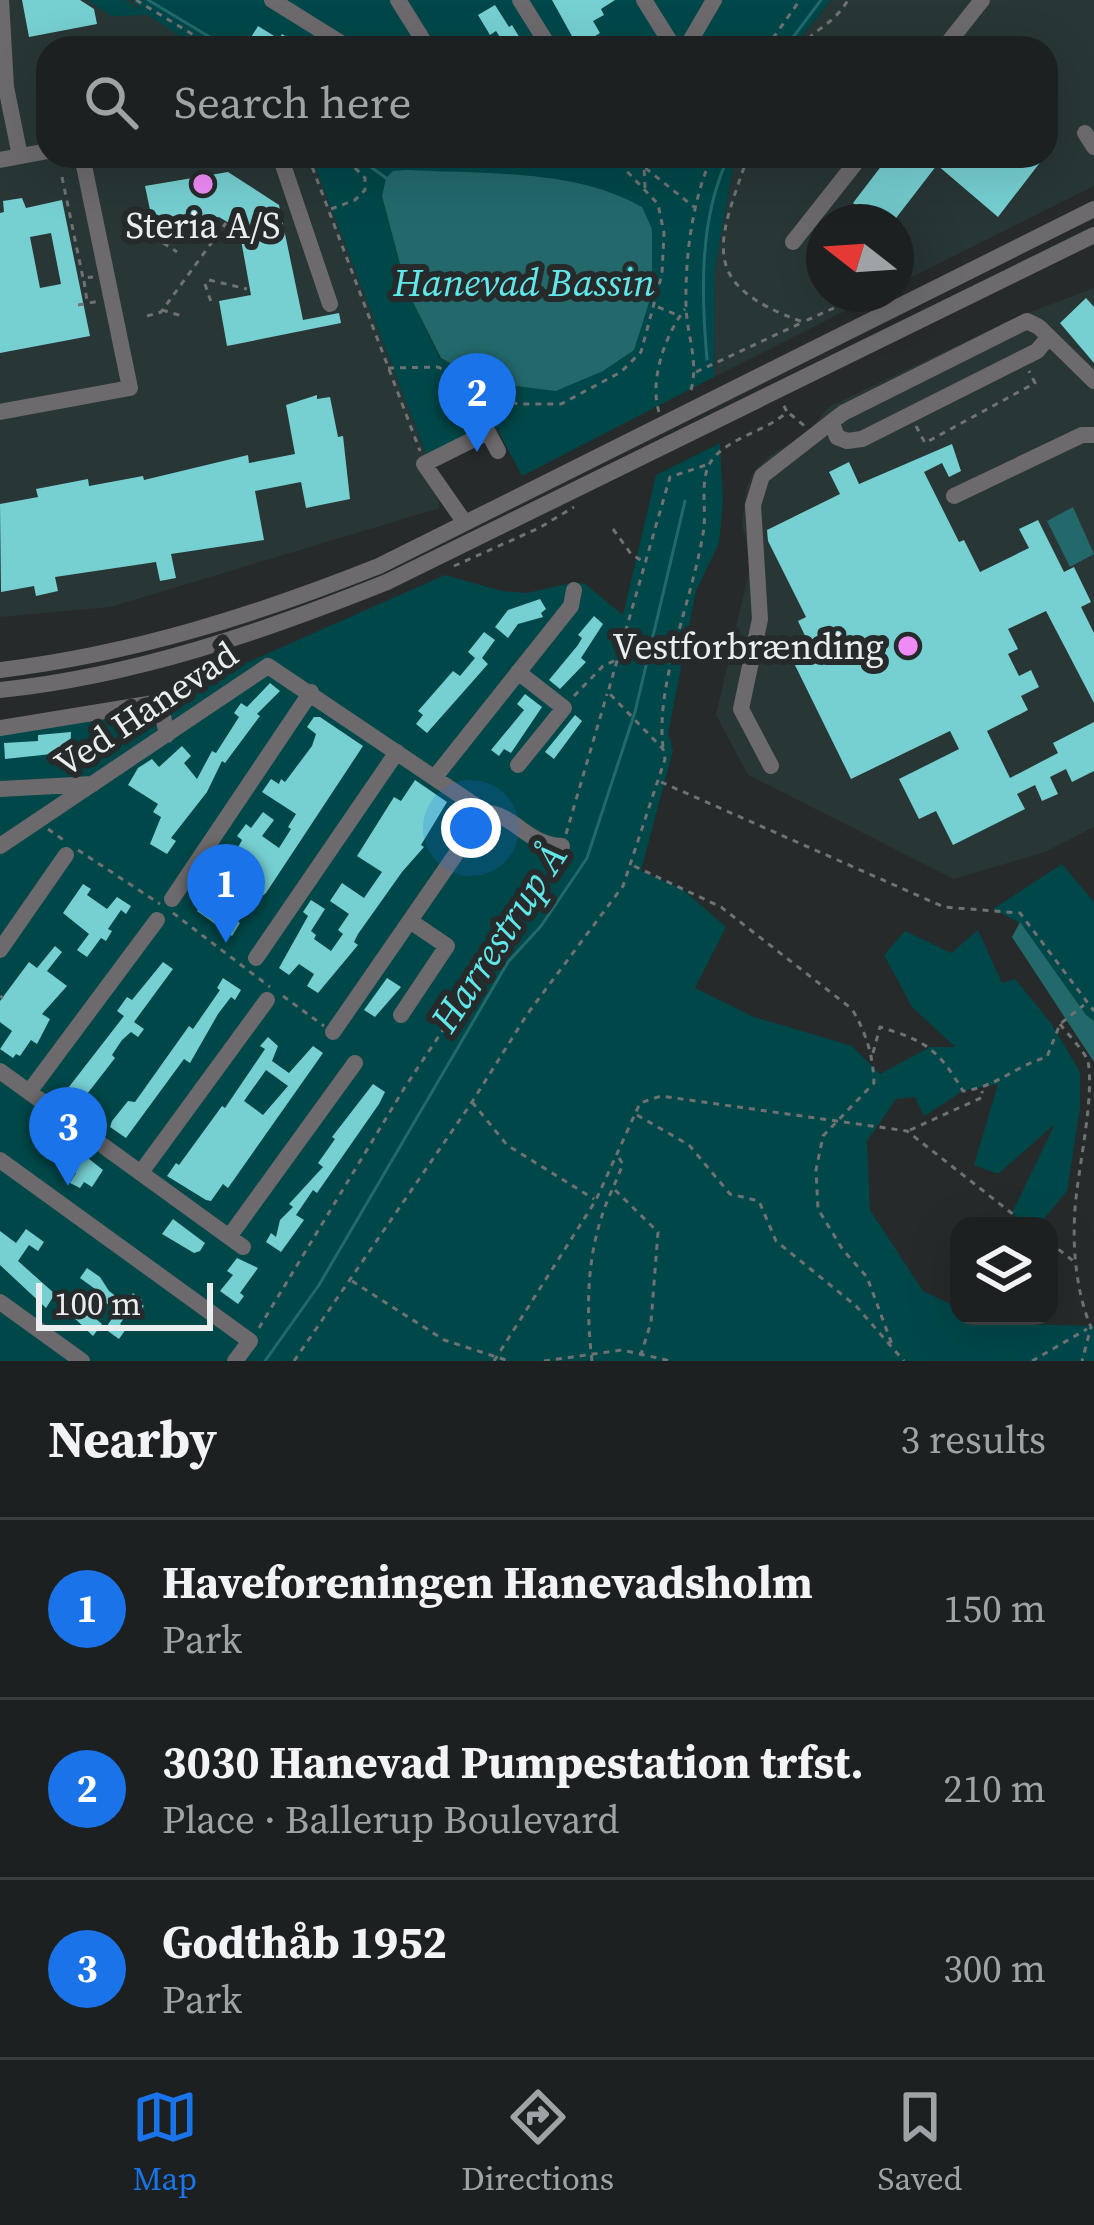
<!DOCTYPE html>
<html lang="en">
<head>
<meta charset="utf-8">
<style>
	body { margin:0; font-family:"Source Serif 4",serif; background:#292d2d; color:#f1f3f6 }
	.controls { position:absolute; right:36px; bottom:36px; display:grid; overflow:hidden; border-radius:24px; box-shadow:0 12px 48px #0002 }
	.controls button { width:108px; height:108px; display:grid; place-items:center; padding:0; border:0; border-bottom:3px solid #3a3e3e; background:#1c2020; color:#f1f3f6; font:60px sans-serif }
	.compass { position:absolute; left:806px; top:204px; width:108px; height:108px; border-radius:50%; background:#1c2020; box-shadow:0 12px 48px #0002; rotate:287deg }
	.scale { position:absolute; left:36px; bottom:30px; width:177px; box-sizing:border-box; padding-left:12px; border:6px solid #ebeeee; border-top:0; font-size:33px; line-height:42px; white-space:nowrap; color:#ebeeee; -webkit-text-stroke:9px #262a2a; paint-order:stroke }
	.you { position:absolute; left:471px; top:828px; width:42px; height:42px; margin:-30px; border:9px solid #fff; border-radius:50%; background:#1a73e8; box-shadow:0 0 0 18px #1a73e833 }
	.badge { display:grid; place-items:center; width:78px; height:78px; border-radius:50%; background:#1a73e8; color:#fff; font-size:39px; font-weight:700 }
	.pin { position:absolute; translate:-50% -99px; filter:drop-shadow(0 3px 6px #0008) }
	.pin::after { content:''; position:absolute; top:63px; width:42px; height:36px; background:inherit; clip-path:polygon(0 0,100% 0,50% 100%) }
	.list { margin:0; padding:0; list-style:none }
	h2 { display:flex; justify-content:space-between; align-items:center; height:156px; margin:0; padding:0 48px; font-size:51px }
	h2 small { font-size:39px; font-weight:400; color:#a0a3a5 }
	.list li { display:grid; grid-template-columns:78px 1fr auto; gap:36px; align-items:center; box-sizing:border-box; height:180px; padding:0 48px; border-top:3px solid #3a3e3e }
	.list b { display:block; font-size:45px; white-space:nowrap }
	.list p { margin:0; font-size:39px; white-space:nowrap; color:#a0a3a5 }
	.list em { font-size:39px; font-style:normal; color:#a0a3a5 }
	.icon { flex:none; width:66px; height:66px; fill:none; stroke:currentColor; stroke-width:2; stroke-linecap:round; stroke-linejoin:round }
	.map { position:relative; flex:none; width:1094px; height:1361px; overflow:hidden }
	.search { position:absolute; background:#1c2020; box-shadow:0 12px 48px #0002; left:36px; right:36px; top:36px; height:132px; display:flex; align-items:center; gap:30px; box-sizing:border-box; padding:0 42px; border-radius:36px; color:#a0a3a5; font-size:45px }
	.sheet { height:696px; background:#1c2020 }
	nav { display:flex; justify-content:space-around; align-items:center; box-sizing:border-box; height:168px; border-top:3px solid #3a3e3e; background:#1c2020; font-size:33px; color:#a0a3a5 }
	nav a { display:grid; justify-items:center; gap:6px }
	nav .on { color:#1a73e8 }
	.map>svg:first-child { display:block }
	.built { fill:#293636 }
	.green { fill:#004749; fill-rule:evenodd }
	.water { fill:#23696c }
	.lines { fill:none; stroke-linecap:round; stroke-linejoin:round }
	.stream { stroke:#23696c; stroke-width:3 }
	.building { fill:#76cfd1; fill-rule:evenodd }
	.path { stroke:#6f7272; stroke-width:3; stroke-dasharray:6 6; stroke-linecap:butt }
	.minor { stroke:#6c6a6c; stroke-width:16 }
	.poi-dot { fill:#f08bf6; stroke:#262a2a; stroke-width:4.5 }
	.labels { text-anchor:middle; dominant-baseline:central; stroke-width:12; stroke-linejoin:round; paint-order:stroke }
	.poi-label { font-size:36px; fill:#ebeeee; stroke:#262a2a }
	.street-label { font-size:36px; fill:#ebeeee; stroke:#262a2a }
	.water-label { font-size:39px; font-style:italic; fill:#61e6ea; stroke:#262a2a }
</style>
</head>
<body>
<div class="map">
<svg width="1094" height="1361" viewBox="0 0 1094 1361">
	<rect width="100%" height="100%" fill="#262a2a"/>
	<path class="built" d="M0 0H131L198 48H48V156H311L427 456 440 508 110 607 0 617Z
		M831 0H1094V186L896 285V222H824V294H879L714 377 715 269 735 156H1046V48H794Z
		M1094 288V827L1045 852 954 879 748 775 716 715 751 562 742 524 746 489 755 470 772 454 807 433 829 407 1012 319Z"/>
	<path class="green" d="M87 0H125L140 10 132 0H831L793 48H197L148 15 111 16Z
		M311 156H735L715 269 714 377 522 476 497 429 488 425 427 456ZM393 171 472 376 440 358 407 289 382 196 386 179Z
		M720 443 723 503 719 543 696 591 668 734 673 750 641 871 682 889 726 927 695 988 754 1017 852 1046 880 1074 930 1047H955L912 1007 884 955 905 931 951 953 978 930 1002 983 1015 979 1051 1023 1080 1072V1108L1067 1191 1038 1226H1028L1012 1213 1055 1124 998 1174 974 1165 998 1084 963 1091 924 1116 915 1097 896 1099 867 1141 870 1210 923 1291 959 1308V1316H977L992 1323 1094 1326V1361H0V720L82 712 192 687 445 575 502 591 527 593 575 582 585 584 623 615 656 475Z
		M1062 864 1094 902V1021L1086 1015 1020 923 993 909Z"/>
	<path class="water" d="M408 170C484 174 575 169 642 207L652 229V293L634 350 603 371 556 391 499 384 472 376 441 358 407 290 382 196 386 178 393 171Z
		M1073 507 1094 554 1070 567 1047 521Z
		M1020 922 1086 1015 1094 1021V1062L1012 937Z"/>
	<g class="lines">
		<path class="stream" d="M148 0 228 48
			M785 48 821 0
			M356 156 386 178
			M707 359C701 293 699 217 729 156
			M265 1361 319 1285 508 962 541 926 587 858 635 712 685 501"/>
	</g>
	<path class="building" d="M22 0H80L94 9 97 24 29 37Z
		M552 0H615L601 9 604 15 593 21 600 33 578 47Z
		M495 5 509 27 512 25 526 48H507L496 31 490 35 478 15Z
		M258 26 279 39 282 34 305 48H273L260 42 256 47 248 42Z
		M889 156H1045L998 217 937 165 893 222H877L853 203Z
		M228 172 279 205 303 320 339 313 341 323 227 346 219 301 251 295 239 229 219 217 154 229 145 186Z
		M22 198 26 208 62 200 90 336 0 353V213L4 212 3 201ZM51 233 61 284 40 288 30 237Z
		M1086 298 1094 307V363L1060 323Z
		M317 395V399L330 397 338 437 343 436 350 499 306 508 301 482 255 491 264 540 171 554 176 578 160 581 156 562 55 577 58 591 36 596 34 586 1 592 0 504 38 497 36 489 88 479 89 486 143 476 144 480 248 455 249 463 295 454 286 405Z
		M952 444 961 471 949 477 942 463 924 472 959 542 964 540 980 572 1029 548 1019 529 1038 520 1064 572 1074 567 1091 602 1081 607 1094 633V703L1046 611 1008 629 1018 649 1008 654 1019 676 1031 670 1039 687 1021 696 1028 710 987 731 1010 778 1058 753 1053 743 1094 722V771L1072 782 1066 769 1050 777 1058 794 1042 801 1035 785 1017 794 1025 809 953 845 936 811 919 819 899 779 959 749 950 731 851 779 789 653 808 642 798 621 806 617 768 541 767 530 840 494 829 472 849 462 859 484Z
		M540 599 546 609 541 613 543 617 518 624 508 638 495 627 508 610Z
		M594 616 603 624 581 658 586 662 560 689 549 680 578 645 582 638 578 635Z
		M484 632 495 640 482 658 488 664 427 733 416 724 423 715 418 711 453 671 460 676 475 658 468 652Z
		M270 683 280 691 257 714 260 716 225 763 222 761 207 792 171 838 176 841 167 854 150 844 161 817 153 812 158 804 128 785 138 768 152 759 159 767 182 746 191 756 184 763 197 779 212 751 216 753 239 717 234 713 241 703 247 707Z
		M525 694 542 707 511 753 504 749 499 756 491 750 524 710 517 704Z
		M575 715 582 721 554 759 545 752Z
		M314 717H320L363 746 266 893 249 907 243 903 233 918 240 923 232 936 197 911 204 901 209 905 221 889 217 886 242 840 237 836 246 824 251 828 263 812 274 820 262 836 279 848 291 829 288 827 296 814 262 792 271 779 279 784 281 779 285 782 312 746 316 734 307 727Z
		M71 732 70 752 5 759 4 743 38 741V735Z
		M415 780 447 802 421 845 424 847 402 872 358 934 354 942 358 945 318 993 307 986 314 974 299 964 289 975 279 968 308 916 303 912 311 900 325 909 311 931 316 935 314 939 331 951 343 934 338 930 349 914 330 901 342 883 364 898 382 872 357 856 394 797 401 801Z
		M83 884 91 889 87 895 107 909 117 897 131 906 126 914 121 910 108 929 112 931 106 941 101 938 87 957 77 950 89 934 63 913Z
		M55 946 62 952 47 971 67 986 42 1014 50 1019 37 1044 31 1040 20 1056 16 1054 13 1058 0 1049 12 1031 0 1022V1001L29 962 37 968Z
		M163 962 173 969 134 1022 144 1029 138 1037 131 1032 122 1040 112 1055 115 1058 77 1107 68 1101 71 1096 65 1092 124 1016 117 1011 127 997 132 1000Z
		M223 978 241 990 235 1000 231 997 218 1014 190 1063 184 1059 126 1138 110 1127 112 1121 128 1101 135 1102 189 1026 193 1029 220 990 217 988Z
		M387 978 401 987 375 1017 364 1010Z
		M268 1037 278 1046 272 1061 289 1073 313 1046 323 1053 228 1188 223 1184 211 1201 206 1200 167 1176 176 1163 179 1165 222 1106 225 1108 265 1049 260 1046ZM266 1070 288 1086 263 1115 244 1101Z
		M373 1084 385 1092 379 1104 317 1193 313 1190 296 1215 304 1220 281 1252 266 1242 271 1233 276 1237 280 1220 293 1207 289 1204 323 1167 318 1163 335 1139 332 1137Z
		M59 1135 103 1170 92 1187 84 1182 80 1188 70 1183 76 1173 45 1155Z
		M173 1219 205 1243 200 1251 194 1253 162 1234Z
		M26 1229 44 1242 38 1251 29 1245 18 1261 55 1294 46 1308 0 1265V1231L16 1243Z
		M237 1258 258 1268 240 1293 244 1296 238 1304 220 1291 233 1275 227 1271Z
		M87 1268 100 1277 109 1291 130 1307 125 1304 133 1293 142 1300 140 1303 144 1306 138 1313 131 1308 120 1324 126 1329 119 1339 105 1329 117 1311 99 1298 102 1294 80 1278Z
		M74 1301 102 1324 93 1336 66 1310Z"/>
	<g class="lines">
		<path class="path" d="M136 0 215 48
			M766 48 800 0
			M801 48C811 30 833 26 848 0
			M308 156 420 451
			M748 156C718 243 696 284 803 322L865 294
			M622 165 644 167 694 207
			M62 177 83 278 93 277
			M645 188 644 167 671 156
			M331 209 355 200 365 190V178L343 156
			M131 236 146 232 177 252
			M209 280 247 289
			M84 281 87 301
			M205 284 212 305
			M78 305 100 301
			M658 307 677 315
			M162 310 182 316
			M147 316 161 312 226 223
			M388 368 438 367 497 399 518 404H561L621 372 641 352 662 274 664 233 658 204 621 165 535 156
			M696 372 801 323
			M691 390C699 362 687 336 686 306 685 257 692 201 712 156
			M659 412C649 381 665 335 685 309
			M790 414 806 427
			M916 426 925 443 1035 383 1029 371
			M613 529 631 554 644 562
			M454 566 539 528 574 507
			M574 696 603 666 618 659
			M663 747C655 681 695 594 704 527 706 508 700 480 710 463 725 438 766 432 787 412L783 404
			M661 782 944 907 1020 913 1094 1011
			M48 829 65 841
			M566 834 607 694
			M78 850 160 904
			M634 866 721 907 852 1009C866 1033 873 1054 874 1083L823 1136 816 1170 818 1209 843 1250 867 1277 893 1347
			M173 913 270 987
			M0 996 3 998
			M283 996 324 1026
			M1060 1024C1069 1036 1082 1048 1088 1061 1094 1093 1081 1156 1077 1190 1071 1233 1074 1288 1091 1327L1082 1361
			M873 1053 880 1027C926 1041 938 1049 963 1091 997 1087 1015 1066 1047 1057L1060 1024 1084 1005
			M472 1102 507 1145 594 1199
			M637 1115 689 1145 730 1194 759 1201 776 1241 856 1306 904 1361
			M910 1130 983 1097 982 1091
			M619 1158 623 1164 613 1188 658 1232 651 1322 639 1361
			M1049 1242 1076 1263
			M352 1281 444 1340 509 1361
			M259 1328 405 1087 556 860
			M294 1361 472 1102 528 1013 623 886 665 759 663 749 608 692 670 477 709 464
			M494 1361 596 1200 640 1103 661 1096 907 1131 1028 1226
			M544 1361 622 1350 671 1361
			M592 1361C585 1301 587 1243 613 1188
			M1032 1361 1087 1329"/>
		<path class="minor" d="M1 0 6 87 20 156
			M272 0 349 48
			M398 0 428 48
			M520 0 550 48
			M644 0 674 48
			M686 48 714 0
			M944 48 982 0
			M1085 133 1094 147
			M280 156 330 304
			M0 160 48 151
			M793 242 861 156
			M0 412 130 388 82 156
			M832 423 837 437 847 441 862 439 1037 351 1048 338
			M954 496 1082 435H1094
			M465 523 424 464 488 432 498 451
			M0 670C132 654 256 615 379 566L1094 209
			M0 690C135 676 262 632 387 582L1094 235
			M0 728 160 702 167 735
			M518 765 564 708 518 672
			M771 766 741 709 760 619 753 505 762 476 843 413 1027 321 1039 327 1094 381
			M435 777 571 606 574 590
			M0 789 93 784
			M485 812C517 816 526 844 562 846
			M0 846 268 666 485 812 333 1032
			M172 899 311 692
			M0 950 66 855
			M256 958 397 752
			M401 1015 447 946 410 921
			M0 1071 243 1247
			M29 1092 157 920
			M0 1160 250 1341 235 1361
			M142 1171 267 1000
			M229 1237 355 1063
			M0 1302 82 1361"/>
	</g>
	<g class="poi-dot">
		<circle cx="203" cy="184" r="12"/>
		<circle cx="908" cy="646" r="12"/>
	</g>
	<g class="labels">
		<g class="poi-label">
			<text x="203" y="225">Steria A/S</text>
			<text x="884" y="646" text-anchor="end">Vestforbrænding</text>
		</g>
		<g class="street-label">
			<text transform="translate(146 709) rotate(-34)">Ved Hanevad</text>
		</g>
		<g class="water-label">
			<text x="524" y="282">Hanevad Bassin</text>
			<text transform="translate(499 937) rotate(-57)">Harrestrup Å</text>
		</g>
	</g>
</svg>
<div class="controls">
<button><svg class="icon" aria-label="layers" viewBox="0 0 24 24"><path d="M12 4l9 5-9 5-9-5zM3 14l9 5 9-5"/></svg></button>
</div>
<svg class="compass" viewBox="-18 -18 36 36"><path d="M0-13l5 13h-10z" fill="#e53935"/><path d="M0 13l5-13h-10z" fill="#a0a3a5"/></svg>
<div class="scale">100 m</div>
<div class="you"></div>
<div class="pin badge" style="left:226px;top:943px">1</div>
<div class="pin badge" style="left:477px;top:452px">2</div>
<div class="pin badge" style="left:68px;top:1186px">3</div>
<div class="search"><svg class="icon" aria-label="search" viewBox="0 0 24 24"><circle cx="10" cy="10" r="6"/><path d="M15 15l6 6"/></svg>Search here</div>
</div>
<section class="sheet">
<h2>Nearby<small>3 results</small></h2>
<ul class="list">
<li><span class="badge">1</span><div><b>Haveforeningen Hanevadsholm</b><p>Park</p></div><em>150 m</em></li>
<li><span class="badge">2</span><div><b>3030 Hanevad Pumpestation trfst.</b><p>Place · Ballerup Boulevard</p></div><em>210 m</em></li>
<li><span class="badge">3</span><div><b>Godthåb 1952</b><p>Park</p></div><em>300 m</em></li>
</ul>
</section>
<nav>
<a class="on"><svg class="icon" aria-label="map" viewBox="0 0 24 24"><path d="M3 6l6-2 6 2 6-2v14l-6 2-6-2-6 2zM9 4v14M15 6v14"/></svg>Map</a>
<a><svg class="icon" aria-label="directions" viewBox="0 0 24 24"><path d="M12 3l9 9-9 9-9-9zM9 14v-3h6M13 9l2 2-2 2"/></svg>Directions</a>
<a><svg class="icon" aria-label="saved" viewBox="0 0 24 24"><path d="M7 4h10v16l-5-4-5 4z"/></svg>Saved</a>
</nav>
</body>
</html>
